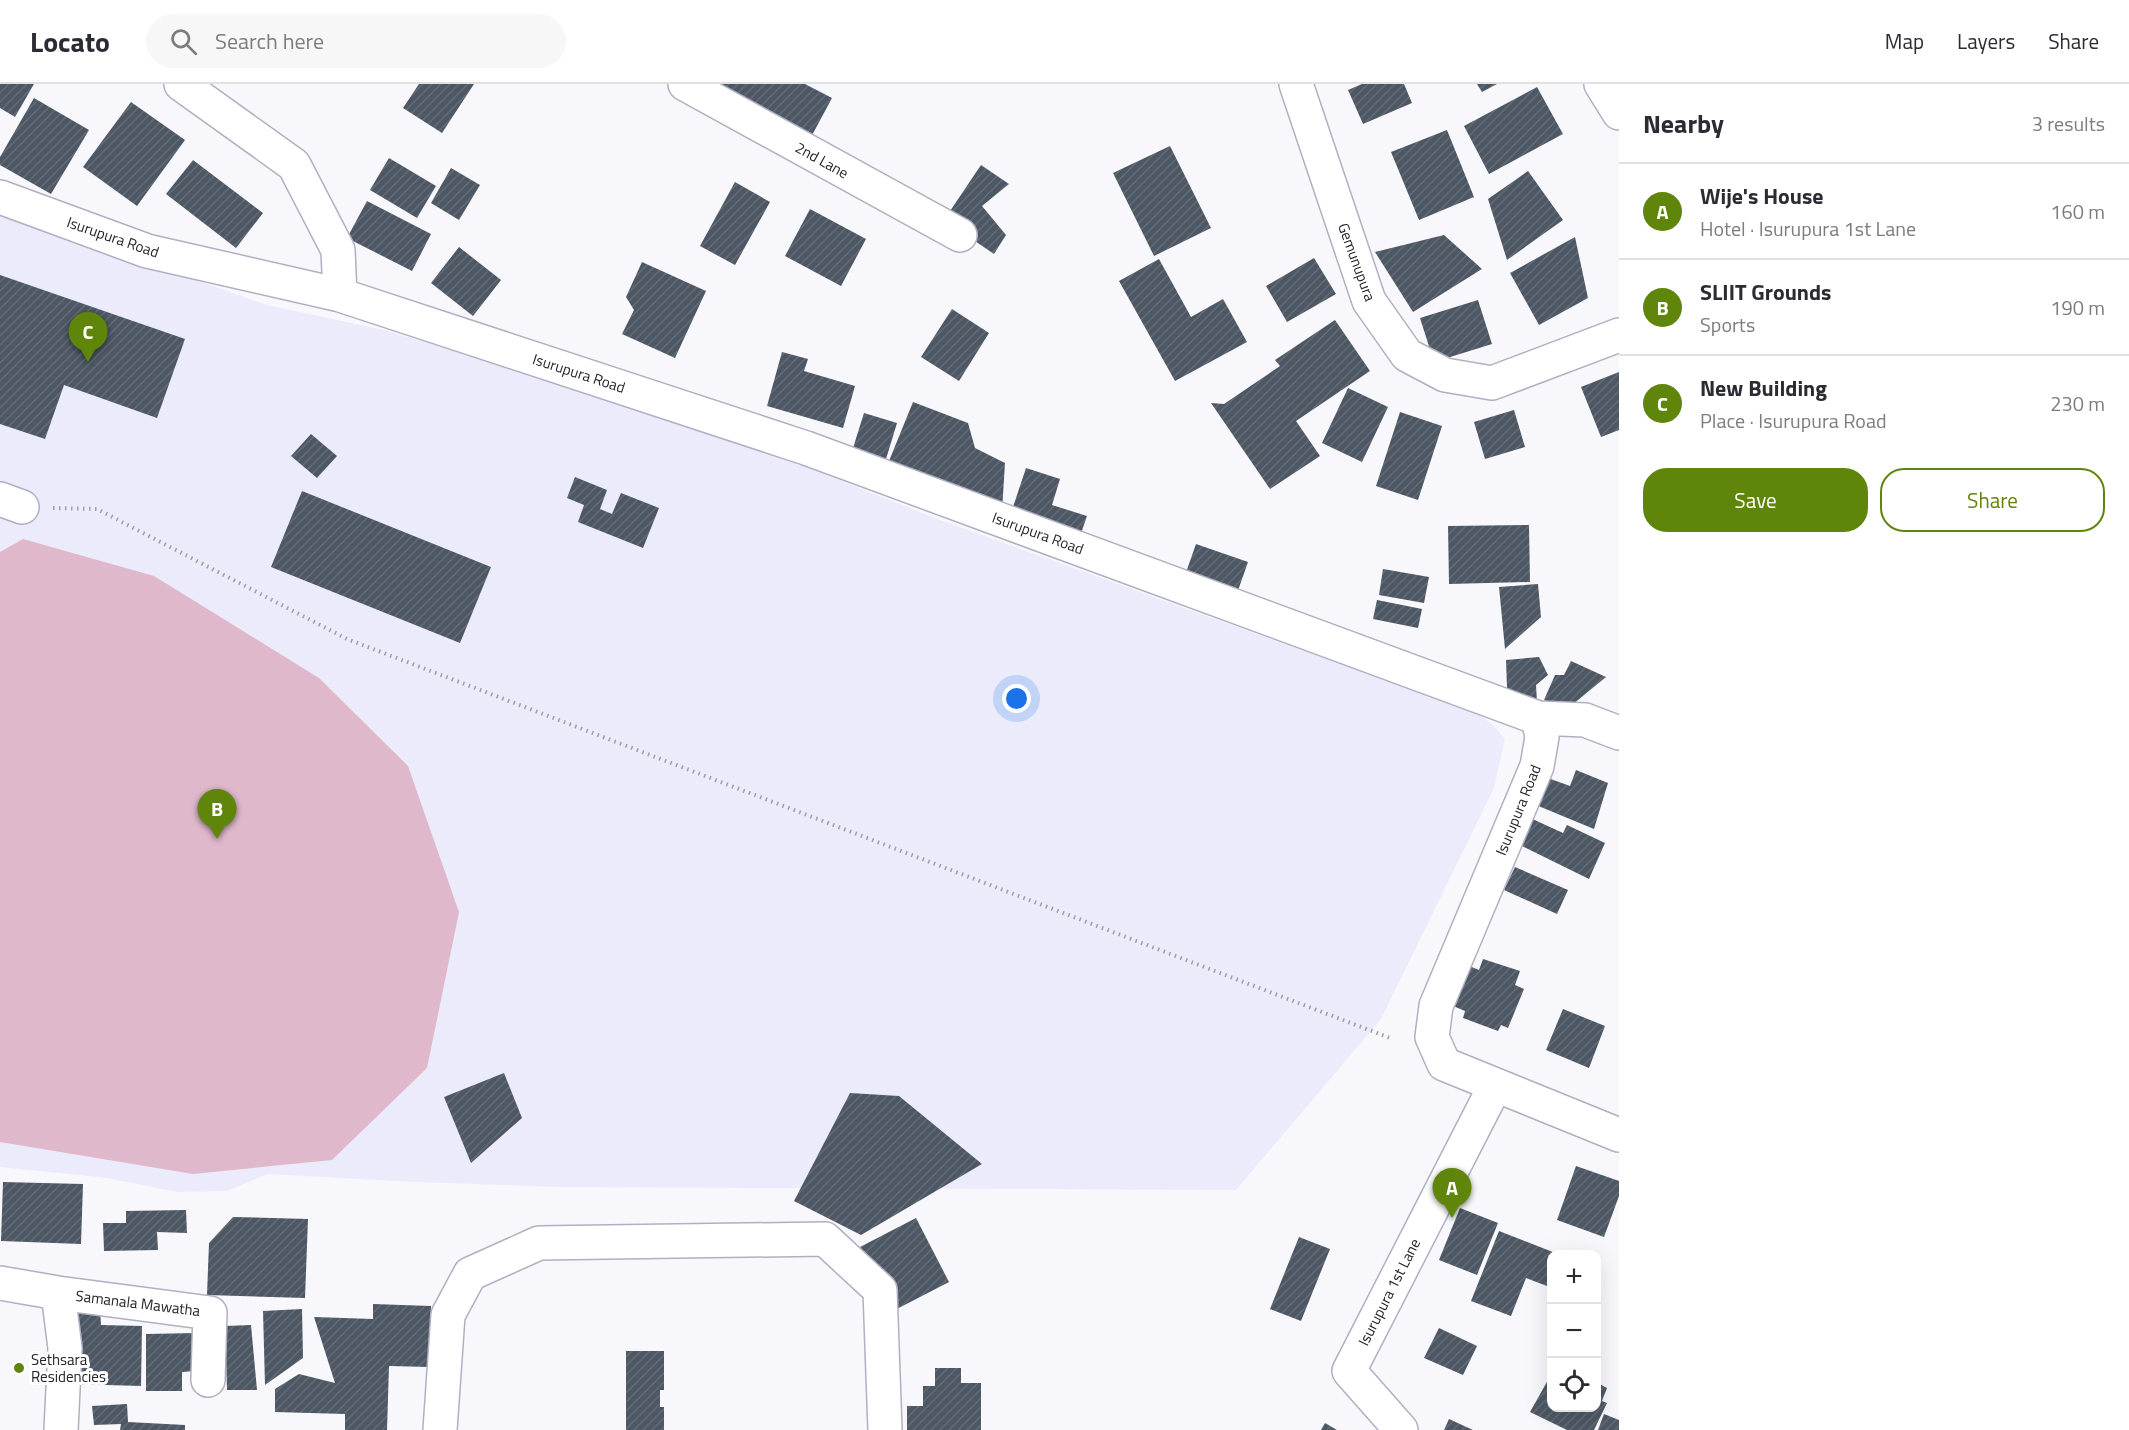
<!DOCTYPE html>
<html lang="en">
<head>
<meta charset="utf-8">
<style>
	body { margin:0; font-family:"Titillium Web",sans-serif; background:#f7f7f7; color:#2b2b33 }
	.controls { position:absolute; right:18px; bottom:18px; display:grid; overflow:hidden; border-radius:12px; box-shadow:0 6px 24px #0002 }
	.controls button { width:54px; height:54px; display:grid; place-items:center; padding:0; border:0; border-bottom:2px solid #e1e1e2; background:#fff; color:#2b2b33; font:30px sans-serif }
	.you { position:absolute; left:1017px; top:615px; width:21px; height:21px; margin:-15px; border:4px solid #fff; border-radius:50%; background:#1a73e8; box-shadow:0 0 0 9px #1a73e833 }
	.badge { display:grid; place-items:center; width:39px; height:39px; border-radius:50%; background:#5f850b; color:#fff; font-size:20px; font-weight:700 }
	.pin { position:absolute; translate:-50% -50px; filter:drop-shadow(0 2px 3px #0008) }
	.pin::after { content:''; position:absolute; top:32px; width:21px; height:18px; background:inherit; clip-path:polygon(0 0,100% 0,50% 100%) }
	.list { margin:0; padding:0; list-style:none }
	h2 { display:flex; justify-content:space-between; align-items:center; height:78px; margin:0; padding:0 24px; font-size:26px }
	h2 small { font-size:20px; font-weight:400; color:#7c7c81 }
	.list li { display:grid; grid-template-columns:39px 1fr auto; gap:18px; align-items:center; box-sizing:border-box; height:96px; padding:0 24px; border-top:2px solid #e1e1e2 }
	.list b { display:block; font-size:22px; white-space:nowrap }
	.list p { margin:0; font-size:20px; white-space:nowrap; color:#7c7c81 }
	.list em { font-size:20px; font-style:normal; color:#7c7c81 }
	.actions { display:flex; gap:12px; padding:18px 24px }
	.actions a { flex:1; padding:14px 0; border:2px solid #5f850b; border-radius:24px; text-align:center; font-size:21px; color:#5f850b }
	.actions .main { background:#5f850b; color:#fff }
	.icon { flex:none; width:33px; height:33px; fill:none; stroke:currentColor; stroke-width:2; stroke-linecap:round; stroke-linejoin:round }
	.map { position:relative; flex:none; width:1619px; height:1346px; overflow:hidden }
	header { display:flex; align-items:center; gap:36px; box-sizing:border-box; height:84px; padding:0 30px; background:#fff; border-bottom:2px solid #e1e1e2 }
	header strong { font-size:28px }
	nav { display:flex; gap:33px; margin-inline-start:auto; font-size:21px }
	.search { width:420px; height:54px; background:#f7f7f7; display:flex; align-items:center; gap:15px; box-sizing:border-box; padding:0 21px; border-radius:33px; color:#7c7c81; font-size:22px }
	main { display:flex }
	aside { flex:1; background:#fff }
	.map>svg:first-child { display:block }
	.built { fill:#ebebfb }
	.pitch { fill:#dfb8cb }
	.building { fill:url(#building-hatch) }
	.lines { fill:none; stroke-linecap:round; stroke-linejoin:round }
	.minor-casing { stroke:#b0b0c2; stroke-width:36 }
	.path { stroke:#9e9ea3; stroke-width:4; stroke-dasharray:1.5 4.5; stroke-linecap:butt }
	.minor { stroke:#fff; stroke-width:33 }
	.poi-dot { fill:#5f850b; stroke:#fff; stroke-width:2 }
	.labels { text-anchor:middle; dominant-baseline:central; stroke-width:6; stroke-linejoin:round; paint-order:stroke }
	.street-label { font-size:15px; fill:#24242a; stroke:#fff }
	.poi-label { font-size:15px; fill:#24242a; stroke:#fff; text-anchor:start }
</style>
</head>
<body>
<header>
<strong>Locato</strong>
<div class="search"><svg class="icon" aria-label="search" viewBox="0 0 24 24"><circle cx="10" cy="10" r="6"/><path d="M15 15l6 6"/></svg>Search here</div>
<nav><a>Map</a><a>Layers</a><a>Share</a></nav>
</header>
<main>
<div class="map">
<svg width="1619" height="1346" viewBox="0 0 1619 1346">
	<defs>
		<pattern id="building-hatch" width="6" height="6" patternUnits="userSpaceOnUse" patternTransform="scale(1.5)"><rect width="6" height="6" fill="#4d5864"/><path d="M-1 1l2-2M0 6l6-6M5 7l2-2" fill="none" stroke="#636c76"/></pattern>
	</defs>
	<rect width="100%" height="100%" fill="#f8f8fc"/>
	<path class="built" d="M0 127 267 221 384 246 682 334 940 436 1418 608 1474 626 1494 642 1505 655 1494 704 1381 935 1236 1106 561 1103 415 1098 267 1090 227 1107 177 1108 107 1094 0 1083Z"/>
	<path class="pitch" d="M23 455 154 492 319 594 408 682 459 828 427 984 332 1076 193 1090 0 1058V468Z"/>
	<path class="building" d="M0 0H34L15 33 0 24Z
		M419 0H474L442 49 403 24Z
		M706 0H805L832 14 810 55Z
		M1362 0H1404L1412 19 1363 40 1348 6Z
		M1477 0H1497L1482 8Z
		M1537 3 1563 50 1489 90 1464 42Z
		M34 14 89 46 51 110 0 81V73Z
		M131 18 185 56 137 122 83 83Z
		M1447 46 1474 113 1419 136 1391 68Z
		M1170 62 1211 144 1154 172 1113 89Z
		M389 74 436 102 417 134 370 106Z
		M193 76 263 129 236 164 166 110Z
		M981 81 1009 100 982 122 1006 151 994 170 944 136Z
		M451 84 480 101 459 136 431 119Z
		M1528 87 1563 136 1507 176 1488 115Z
		M735 98 770 118 735 181 700 162Z
		M367 117 431 150 412 187 347 154Z
		M810 125 866 155 841 202 785 172Z
		M1444 151 1482 185 1413 228 1375 168Z
		M1575 153 1588 214 1539 241 1510 189Z
		M459 163 501 196 473 232 431 199Z
		M1314 174 1336 210 1287 238 1266 202Z
		M1159 175 1191 233 1223 215 1247 258 1175 297 1119 197Z
		M642 178 706 207 675 274 622 250 634 226 626 213Z
		M0 191 185 255 157 334 64 301 45 355 0 340Z
		M1478 216 1492 260 1434 278 1420 234Z
		M952 225 989 249 959 297 921 273Z
		M1335 236 1370 287 1296 337 1320 372 1270 405 1211 319 1224 320 1280 282 1275 276Z
		M782 268 808 275 804 287 855 302 843 344 767 322Z
		M1619 288V346L1601 353 1581 303Z
		M1348 304 1388 323 1362 378 1322 359Z
		M913 318 968 339 975 364 1005 379 1002 427 887 382Z
		M1514 326 1525 363 1485 375 1474 338Z
		M1400 328 1442 342 1418 416 1376 402Z
		M864 329 897 339 886 375 853 364Z
		M311 350 337 372 317 394 291 372Z
		M1026 384 1060 395 1052 421 1087 432 1078 458 1009 435Z
		M575 393 607 406 600 425 612 430 621 409 659 424 643 464 578 438 584 421 567 414Z
		M302 407 491 483 460 559 271 483Z
		M1529 441 1530 498 1449 500 1448 442Z
		M1196 460 1248 478 1235 515 1183 497Z
		M1383 485 1429 493 1424 519 1379 511Z
		M1538 500 1541 533 1505 565 1499 503Z
		M1377 516 1422 525 1418 544 1373 535Z
		M1539 573 1548 591 1536 601 1537 618 1507 604 1506 576Z
		M1571 577 1606 593 1567 625 1544 616 1555 591H1564Z
		M1576 686 1608 699 1594 745 1536 721 1548 694 1570 702Z
		M1526 732 1563 749 1567 741 1605 759 1589 795 1514 758Z
		M1515 783 1568 806 1557 830 1504 806Z
		M1483 875 1520 887 1515 901 1524 905 1508 944 1501 941 1498 947 1463 934 1465 927 1446 919 1462 879 1479 886Z
		M1563 925 1605 942 1589 984 1546 966Z
		M504 989 522 1034 471 1079 444 1013Z
		M850 1009 899 1012 982 1080 861 1151 794 1117Z
		M1576 1082 1619 1097V1112L1604 1153 1557 1136Z
		M3 1098 83 1100 81 1160 1 1157Z
		M1460 1124 1498 1139 1477 1191 1439 1176Z
		M186 1126 187 1149 157 1148 158 1166 104 1167 103 1139H126V1127Z
		M233 1133 308 1135 305 1214 207 1211 209 1159Z
		M916 1134 949 1198 893 1227 860 1163Z
		M1499 1147 1558 1170H1552V1190L1547 1202 1526 1194 1511 1232 1471 1217Z
		M1299 1153 1330 1165 1301 1237 1270 1225Z
		M373 1220 431 1222 430 1283 389 1282 387 1346H345V1330L275 1328V1305L299 1290 335 1299 314 1233 373 1235Z
		M302 1225 303 1274 265 1301 263 1227Z
		M100 1226 101 1241 142 1242 141 1302 72 1300 74 1227Z
		M251 1241 257 1306H227L225 1242Z
		M1439 1244 1477 1262 1463 1291 1424 1274Z
		M197 1249 196 1287 182 1288V1307H146V1250Z
		M626 1267H664V1306H660V1323H664V1346H626Z
		M935 1284H961V1299H981V1346H907V1322H923V1302H935Z
		M1552 1289V1324H1596V1298L1607 1304 1602 1317 1607 1319 1594 1346H1567L1530 1328Z
		M127 1320 128 1338 185 1341V1346H120L121 1340 94 1341 92 1322Z
		M1604 1330 1619 1336V1346H1598Z
		M1449 1335 1473 1346H1444Z
		M1325 1339 1337 1346H1321Z"/>
	<g class="lines">
		<g class="minor-casing">
			<path id="minor" d="M181 0 294 81 338 166 340 211
				M685 0 960 151
				M1296 0 1369 217 1407 271 1445 291 1492 299 1619 251
				M1601 0 1619 29
				M0 113 147 167 340 211 806 364 1538 634 1542 653 1537 682 1436 922 1432 953 1444 980 1619 1051
				M0 415 22 423
				M1538 634 1585 636 1619 649
				M0 1199 58 1209 210 1229 208 1296
				M58 1209 65 1264 61 1346
				M440 1346 448 1231 470 1190 539 1159 825 1155 880 1206 885 1346
				M1401 1346 1349 1287 1495 1002"/>
		</g>
		<path class="path" d="M53 424 97 425 347 555 1390 954"/>
		<use href="#minor" class="minor"/>
	</g>
	<circle class="poi-dot" cx="19" cy="1284" r="6"/>
	<g class="labels">
		<g class="street-label">
			<text transform="translate(822 76) rotate(29)">2nd Lane</text>
			<text transform="translate(113 153) rotate(19)">Isurupura Road</text>
			<text transform="translate(1357 178) rotate(70)">Gemunupura</text>
			<text transform="translate(579 289) rotate(18)">Isurupura Road</text>
			<text transform="translate(1038 449) rotate(20)">Isurupura Road</text>
			<text transform="translate(1518 726) rotate(-68)">Isurupura Road</text>
			<text transform="translate(1389 1208) rotate(-63)">Isurupura 1st Lane</text>
			<text transform="translate(138 1219) rotate(7)">Samanala Mawatha</text>
		</g>
		<g class="poi-label">
			<text x="31" y="1275">Sethsara<tspan x="31" dy="17">Residencies</tspan></text>
		</g>
	</g>
</svg>
<div class="controls">
<button>+</button>
<button>−</button>
<button><svg class="icon" aria-label="locate" viewBox="0 0 24 24"><circle cx="12" cy="12" r="6"/><path d="M12 2v4M12 18v4M2 12h4M18 12h4"/></svg></button>
</div>
<div class="you"></div>
<div class="pin badge" style="left:1452px;top:1134px">A</div>
<div class="pin badge" style="left:217px;top:755px">B</div>
<div class="pin badge" style="left:88px;top:278px">C</div>
</div>
<aside>
<h2>Nearby<small>3 results</small></h2>
<ul class="list">
<li><span class="badge">A</span><div><b>Wije's House</b><p>Hotel · Isurupura 1st Lane</p></div><em>160 m</em></li>
<li><span class="badge">B</span><div><b>SLIIT Grounds</b><p>Sports</p></div><em>190 m</em></li>
<li><span class="badge">C</span><div><b>New Building</b><p>Place · Isurupura Road</p></div><em>230 m</em></li>
</ul>
<div class="actions"><a class="main">Save</a><a>Share</a></div>
</aside>
</main>
</body>
</html>
